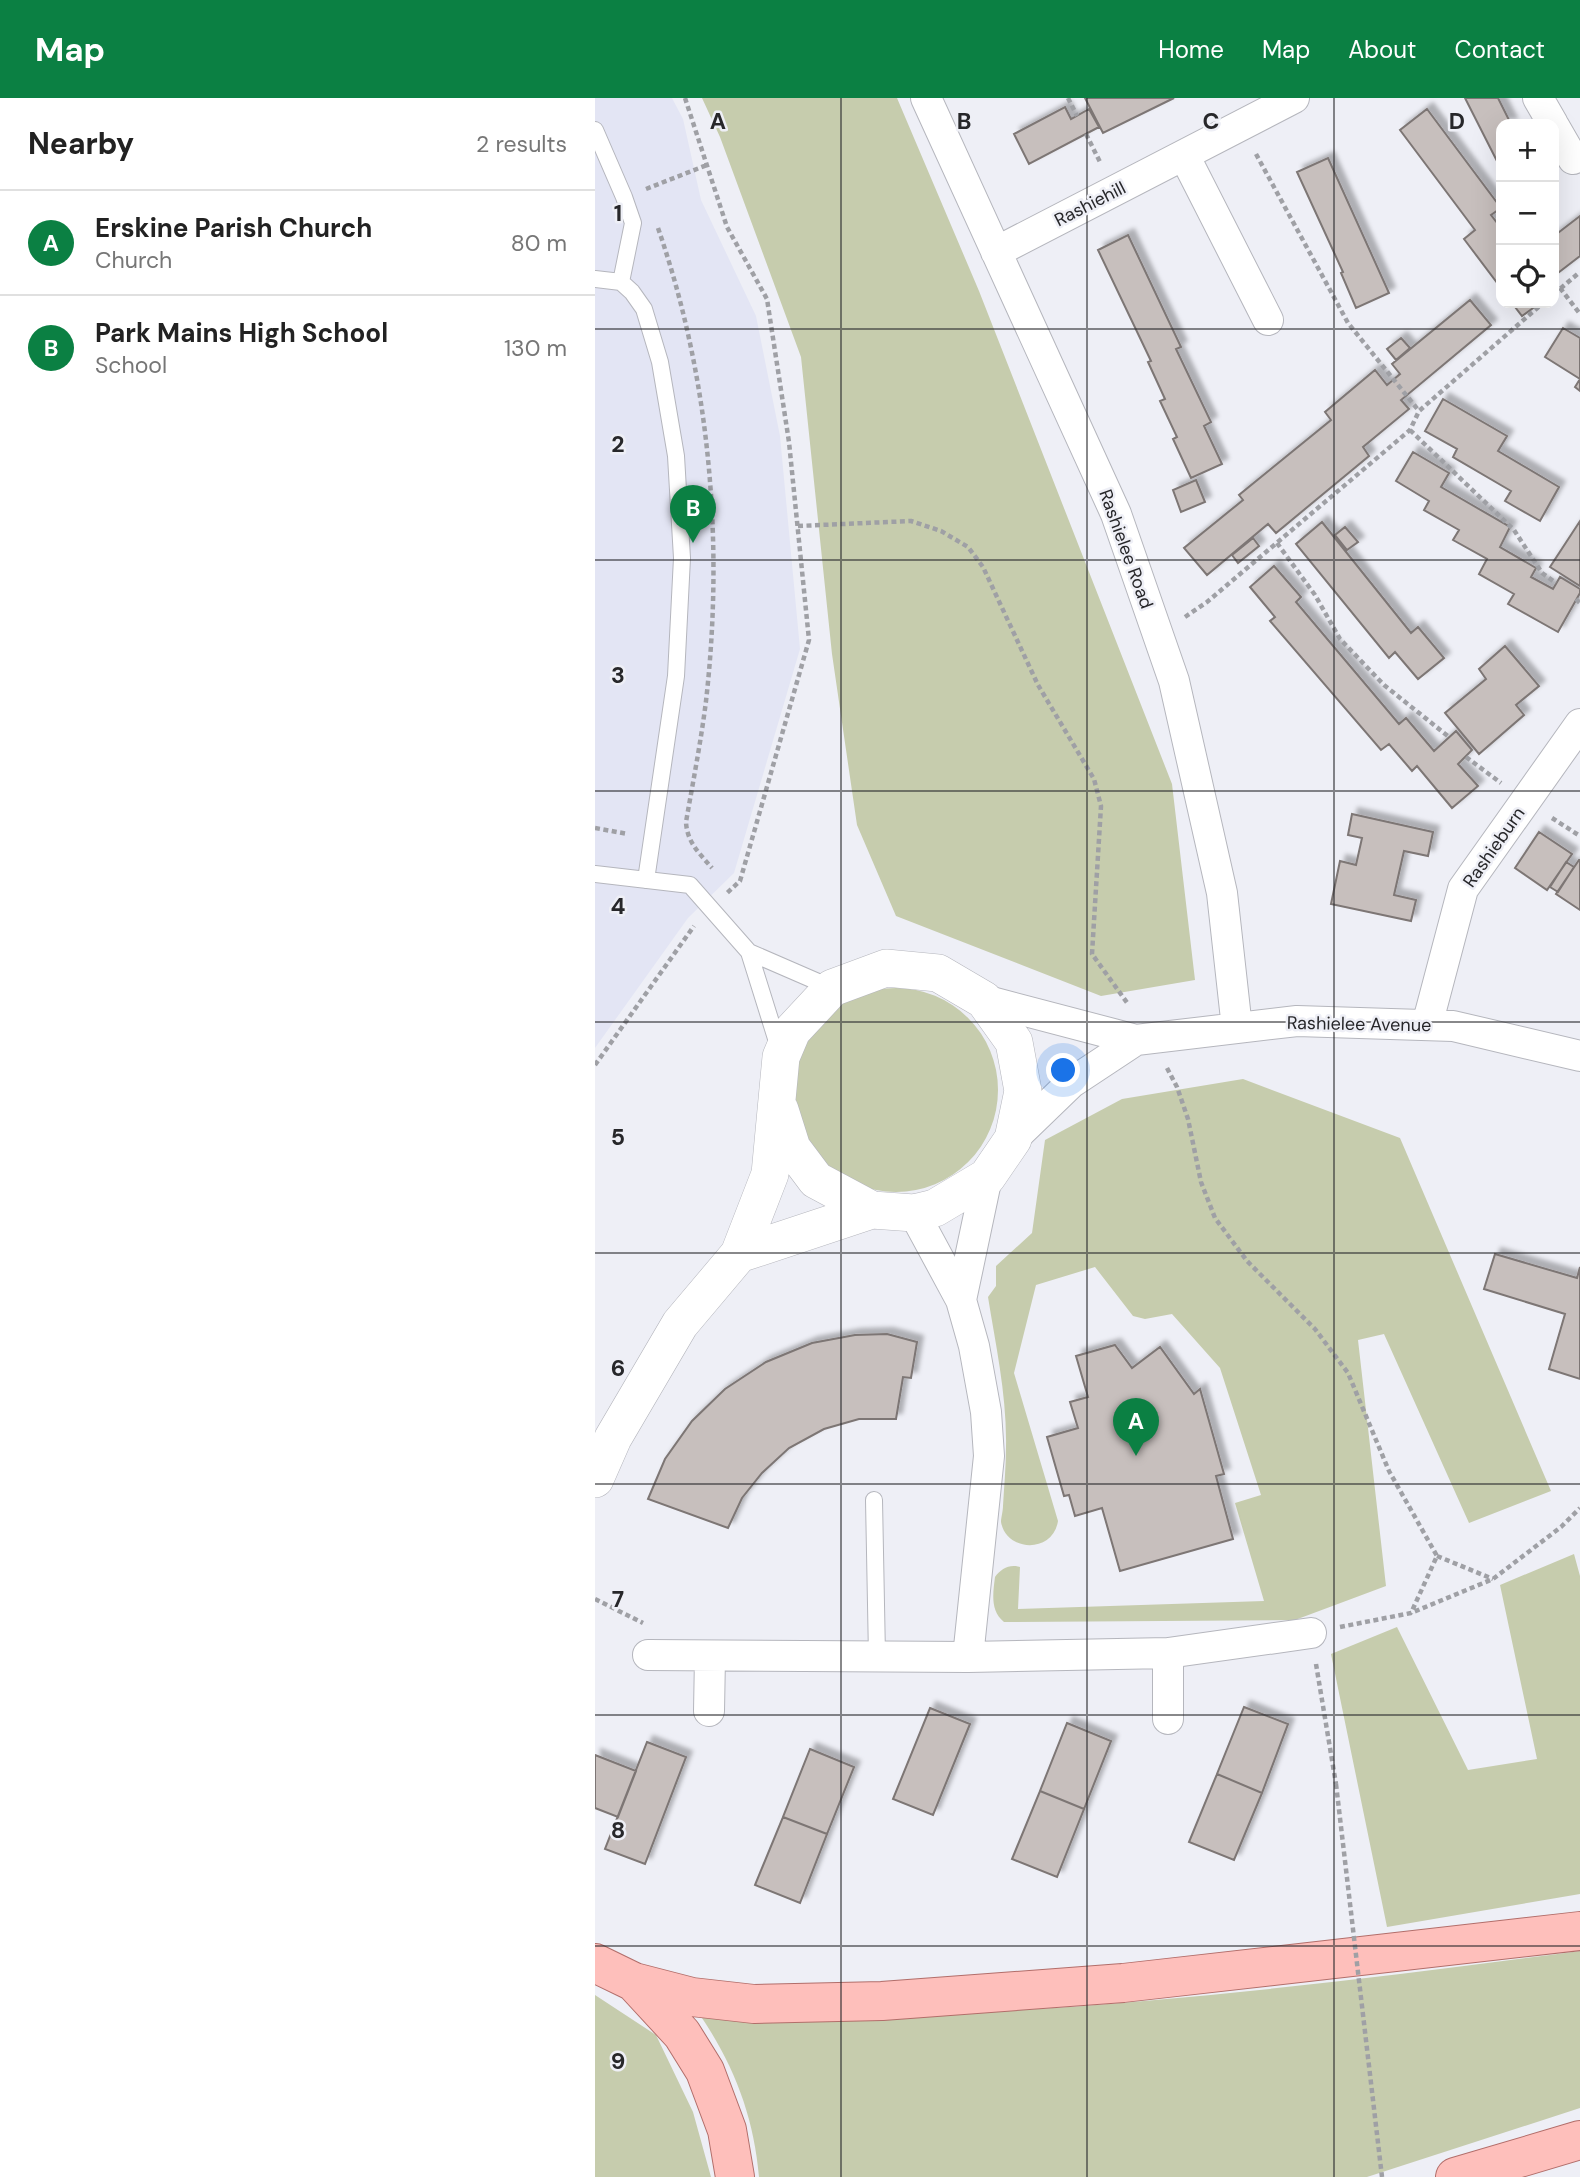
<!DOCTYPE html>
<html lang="en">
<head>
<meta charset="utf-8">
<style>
	body { margin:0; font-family:"DM Sans",sans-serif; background:#f2f2f2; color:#222 }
	.controls { position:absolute; right:21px; top:21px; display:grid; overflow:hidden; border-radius:14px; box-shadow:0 7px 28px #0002 }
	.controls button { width:63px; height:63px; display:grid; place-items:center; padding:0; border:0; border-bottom:2px solid #e0e0e0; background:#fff; color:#222; font:35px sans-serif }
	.you { position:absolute; left:469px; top:973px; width:24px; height:24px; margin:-18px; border:5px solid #fff; border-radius:50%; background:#1a73e8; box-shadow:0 0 0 10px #1a73e833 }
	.badge { display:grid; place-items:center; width:46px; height:46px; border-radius:50%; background:#0b8043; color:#fff; font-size:23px; font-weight:700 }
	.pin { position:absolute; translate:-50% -58px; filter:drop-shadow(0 2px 4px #0008) }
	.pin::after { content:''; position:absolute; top:37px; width:24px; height:21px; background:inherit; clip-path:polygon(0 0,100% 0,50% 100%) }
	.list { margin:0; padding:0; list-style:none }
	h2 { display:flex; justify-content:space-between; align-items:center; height:91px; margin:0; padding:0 28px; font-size:30px }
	h2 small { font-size:23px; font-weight:400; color:#767676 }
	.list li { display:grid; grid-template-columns:46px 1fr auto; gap:21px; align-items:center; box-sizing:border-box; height:105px; padding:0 28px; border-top:2px solid #e0e0e0 }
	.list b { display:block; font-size:26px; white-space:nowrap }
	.list p { margin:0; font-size:23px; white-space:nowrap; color:#767676 }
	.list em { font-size:23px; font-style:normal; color:#767676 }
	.icon { flex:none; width:38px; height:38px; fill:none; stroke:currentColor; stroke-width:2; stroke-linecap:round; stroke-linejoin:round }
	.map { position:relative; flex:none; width:985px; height:2079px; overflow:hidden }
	header { display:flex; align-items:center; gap:42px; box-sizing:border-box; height:98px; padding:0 35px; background:#0b8043; color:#fff }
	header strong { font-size:33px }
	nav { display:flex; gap:38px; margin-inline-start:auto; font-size:24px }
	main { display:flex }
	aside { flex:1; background:#fff }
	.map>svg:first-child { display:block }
	.built { fill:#e3e5f4 }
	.green { fill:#c6ccad }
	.building { fill:#c7bfbd; stroke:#7d7674; stroke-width:2; filter:url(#shadow) }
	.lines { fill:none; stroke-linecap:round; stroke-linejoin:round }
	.service-casing { stroke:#b5b6bd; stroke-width:18 }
	.minor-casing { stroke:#b5b6bd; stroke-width:32 }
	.tertiary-casing { stroke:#b5b6bd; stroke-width:38 }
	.primary-casing { stroke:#b26e6a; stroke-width:40 }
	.path { stroke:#9fa0a5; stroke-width:4.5; stroke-dasharray:5 3.5; stroke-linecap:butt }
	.service { stroke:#fff; stroke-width:16 }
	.minor { stroke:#fff; stroke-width:30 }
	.tertiary { stroke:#fff; stroke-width:37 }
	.primary { stroke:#febfbb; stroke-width:38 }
	.path-bridge { stroke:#9fa0a5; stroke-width:4.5; stroke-dasharray:5 3.5; stroke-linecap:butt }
	.grid { fill:none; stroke:#27272a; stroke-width:2; stroke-opacity:0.55 }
	.labels { text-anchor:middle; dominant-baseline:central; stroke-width:5; stroke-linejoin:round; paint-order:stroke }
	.street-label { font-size:18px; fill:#27272a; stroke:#eeeff6 }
	.grid-label { font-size:23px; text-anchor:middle; font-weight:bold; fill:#27272a; stroke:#eeeff6; stroke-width:5; stroke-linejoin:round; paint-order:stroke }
</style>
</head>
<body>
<header>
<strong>Map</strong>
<nav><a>Home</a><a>Map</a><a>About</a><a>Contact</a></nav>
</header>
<main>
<aside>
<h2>Nearby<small>2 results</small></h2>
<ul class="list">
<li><span class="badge">A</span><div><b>Erskine Parish Church</b><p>Church</p></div><em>80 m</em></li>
<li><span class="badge">B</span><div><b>Park Mains High School</b><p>School</p></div><em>130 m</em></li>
</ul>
</aside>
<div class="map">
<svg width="985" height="2079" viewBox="0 0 985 2079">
	<defs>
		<filter id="shadow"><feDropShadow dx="6" dy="-6" stdDeviation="2" flood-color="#0004"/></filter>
	</defs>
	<rect width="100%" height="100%" fill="#eeeff6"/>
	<path class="built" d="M0 0H77L88 21 106 102 161 218 185 338 205 551 139 775 93 820 0 950Z"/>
	<path class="green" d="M107 0H302L384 193 577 686 600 882 506 898 301 818 262 727 237 556 206 259 125 39Z
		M199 992a102 102 0 1 1 204 0a102 102 0 1 1-204 0Z
		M648 981 805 1040 956 1393 874 1425 789 1236 763 1242 791 1488 700 1522 409 1524C395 1513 398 1495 400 1479 406 1471 414 1466 425 1469L423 1511 669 1503 640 1405 666 1397 625 1270 577 1216 550 1221 538 1218 500 1169 441 1187 419 1275 463 1423C458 1456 411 1454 406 1424 406 1420 408 1413 408 1408 409 1389 411 1369 411 1349 412 1298 401 1249 393 1199L401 1188V1168L437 1135 450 1042 527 1001Z
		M979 1456 985 1478V1796L792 1829 736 1556 802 1529 873 1672 942 1661 905 1487Z
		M985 1853V2010L772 2079H164C159 2019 139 1967 105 1917 186 1917 268 1920 349 1916 562 1907 774 1881 985 1853Z
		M0 1897 61 1937 98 2014 116 2079H0Z"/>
	<path class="building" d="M490 0H579L508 35Z
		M870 0H903L916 26H906V71Z
		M470 9 476 21 494 11 504 29 434 66 419 36Z
		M832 11 906 110 896 117 906 130V190L869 141 880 132 805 32Z
		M733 60 794 195 761 210 746 175 748 174 702 74Z
		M985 118V158L959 178V138Z
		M533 137 586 249 581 251 616 324 609 328 627 366 596 380 578 341 582 339 565 303 570 301 553 264 556 263 503 152Z
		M875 202 896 227 806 302 814 311 768 349 774 358 681 435 673 426 612 477 589 450 648 402 644 397 736 322 730 314 780 272 792 287 805 276 797 266Z
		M917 205H945L927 218Z
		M968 230 985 240V293L980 289 985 281 950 259Z
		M806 240 815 250 801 262 792 251Z
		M848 301 912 338 903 353 964 389 945 423 910 403 916 393 858 359 862 351 830 333Z
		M818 354 854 375 846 389 915 429 905 449 941 470 936 479 958 491 965 479 985 491V495L963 534 913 506 919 496 884 476 892 461 858 442 864 432 829 412 834 403 801 383Z
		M601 382 610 404 586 414 578 392Z
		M985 423V488L955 469Z
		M727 424 816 535 823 529 849 560 823 581 800 554 794 560 701 446Z
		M750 429 763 444 752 452 740 437Z
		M658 440 664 448 643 465 637 457Z
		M679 468 706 499 701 504 804 626 811 620 839 653 861 633 877 652 863 666 883 688 857 710 822 668 817 673 794 646 786 652 675 523 680 519 655 489Z
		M910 548 944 588 921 607 929 617 884 656 850 615 891 581 884 571Z
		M757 716 838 734 833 758 809 753 799 797 821 802 816 823 736 806 745 763 761 767 767 740 753 737Z
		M944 734 977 756 952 792 920 770Z
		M984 762H985V812L961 796Z
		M971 764 979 769 963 794 955 789Z
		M900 1156 982 1180 985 1169V1281L954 1271 970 1216 889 1191Z
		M292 1236 322 1244 316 1280 308 1279 301 1321H264L229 1331 194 1350 167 1375 147 1400 133 1430 53 1401 70 1361 97 1323 130 1291 171 1264 217 1245 260 1237Z
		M520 1247 537 1270 565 1249 599 1296 605 1291 629 1376 621 1378 638 1441 525 1473 507 1410 480 1418 474 1397 469 1398 452 1339 483 1330 475 1304 493 1299 481 1258Z
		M649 1609 693 1626 667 1695 622 1676Z
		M335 1610 375 1626 338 1717 298 1701Z
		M472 1625 516 1643 489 1711 445 1693Z
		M52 1644 91 1659 50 1766 10 1751Z
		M215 1651 259 1669 232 1736 188 1719Z
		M0 1657 41 1673 23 1719 0 1710Z
		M622 1676 667 1695 639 1762 594 1744Z
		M445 1693 489 1711 462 1779 417 1761Z
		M188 1719 232 1736 205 1805 160 1787Z"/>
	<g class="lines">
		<g class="service-casing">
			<path id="service" d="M0 32 29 99 38 125 26 184
				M0 181 26 184 37 194 49 211 65 264 81 358 87 460 81 578 51 782
				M0 776 95 787 154 854 184 950
				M154 854 237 890
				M279 1402 282 1558"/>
		</g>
		<g class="minor-casing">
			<path id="minor" d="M331 0 521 416 579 583 627 795 642 930
				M943 0 958 26
				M959 28 978 61
				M589 57 673 222
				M401 154 699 0
				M389 902 541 942 702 923 858 928 985 958
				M832 927 868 791 985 626
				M418 1041 476 985 541 942
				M319 1115 366 1202 379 1248 391 1314 394 1358 373 1559
				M366 1202 392 1079
				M573 1555V1621
				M53 1557 373 1559 573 1555 716 1535
				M114 1613 115 1559"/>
		</g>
		<g class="tertiary-casing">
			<path id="tertiary" d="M185 1012 197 1050 221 1082 277 1112
				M0 1381 18 1340 85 1226 144 1156 175 1076 186 959 197 933 237 890 291 870 343 875 389 902 419 944 428 993 418 1041 392 1079 340 1110 319 1115 277 1112 144 1156"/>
		</g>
		<g class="primary-casing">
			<path id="primary" d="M0 1865 39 1884 87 1936 110 1973 132 2032 140 2079
				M39 1884 97 1899 159 1906 287 1903 528 1885 985 1833
				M860 2079 985 2042"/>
		</g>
		<path class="path" d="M90 0 132 129 172 201 194 344 214 542 145 783 132 795
			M473 0 482 18
			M491 36 506 66
			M661 56 753 225 824 313
			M51 91 112 67
			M63 130C115 280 129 445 111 603 106 643 98 684 91 724 92 744 104 755 117 770
			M965 190 985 216
			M959 196 985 174
			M815 332 919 432 947 475 961 485
			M203 428 316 423 346 433 373 449 388 469 443 587 499 681 506 708 497 856 533 906
			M682 445 720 497 745 541 789 587 854 639
			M981 501 985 505
			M590 519 612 504 815 332 824 313 948 205
			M871 659 906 685
			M957 720 985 738
			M0 730 33 736
			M0 967 99 828
			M572 970 582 989 593 1021 606 1084 620 1120 652 1163 720 1231 753 1275 794 1373 842 1458 816 1515
			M842 1458 898 1481
			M0 1501 48 1525
			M745 1529 816 1515 898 1481 966 1429 985 1410
			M721 1566 741 1686"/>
		<use href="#service" class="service"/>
		<use href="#minor" class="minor"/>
		<use href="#tertiary" class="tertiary"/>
		<use href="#primary" class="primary"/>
		<path class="path-bridge" d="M741 1686 787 2079"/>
	</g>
	<path class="grid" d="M246 0V2079M492 0V2079M739 0V2079M0 231H985M0 462H985M0 693H985M0 924H985M0 1155H985M0 1386H985M0 1617H985M0 1848H985"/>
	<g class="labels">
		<g class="street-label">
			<text transform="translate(495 106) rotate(-27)">Rashiehill</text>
			<text transform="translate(531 451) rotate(70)">Rashielee Road</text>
			<text transform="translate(899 749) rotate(-55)">Rashieburn</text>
			<text transform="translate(764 926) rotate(1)">Rashielee Avenue</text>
		</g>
	</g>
	<g class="grid-label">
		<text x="123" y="31">A</text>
		<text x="369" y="31">B</text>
		<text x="616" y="31">C</text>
		<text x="862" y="31">D</text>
		<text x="23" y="123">1</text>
		<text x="23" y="354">2</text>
		<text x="23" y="585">3</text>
		<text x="23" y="816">4</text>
		<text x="23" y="1047">5</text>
		<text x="23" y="1278">6</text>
		<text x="23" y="1509">7</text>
		<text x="23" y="1740">8</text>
		<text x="23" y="1971">9</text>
	</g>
</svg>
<div class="controls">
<button>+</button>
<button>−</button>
<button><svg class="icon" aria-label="locate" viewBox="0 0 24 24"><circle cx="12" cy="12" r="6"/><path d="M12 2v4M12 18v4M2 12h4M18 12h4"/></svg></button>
</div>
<div class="you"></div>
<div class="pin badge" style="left:541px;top:1358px">A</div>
<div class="pin badge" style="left:98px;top:445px">B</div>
</div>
</main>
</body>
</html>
